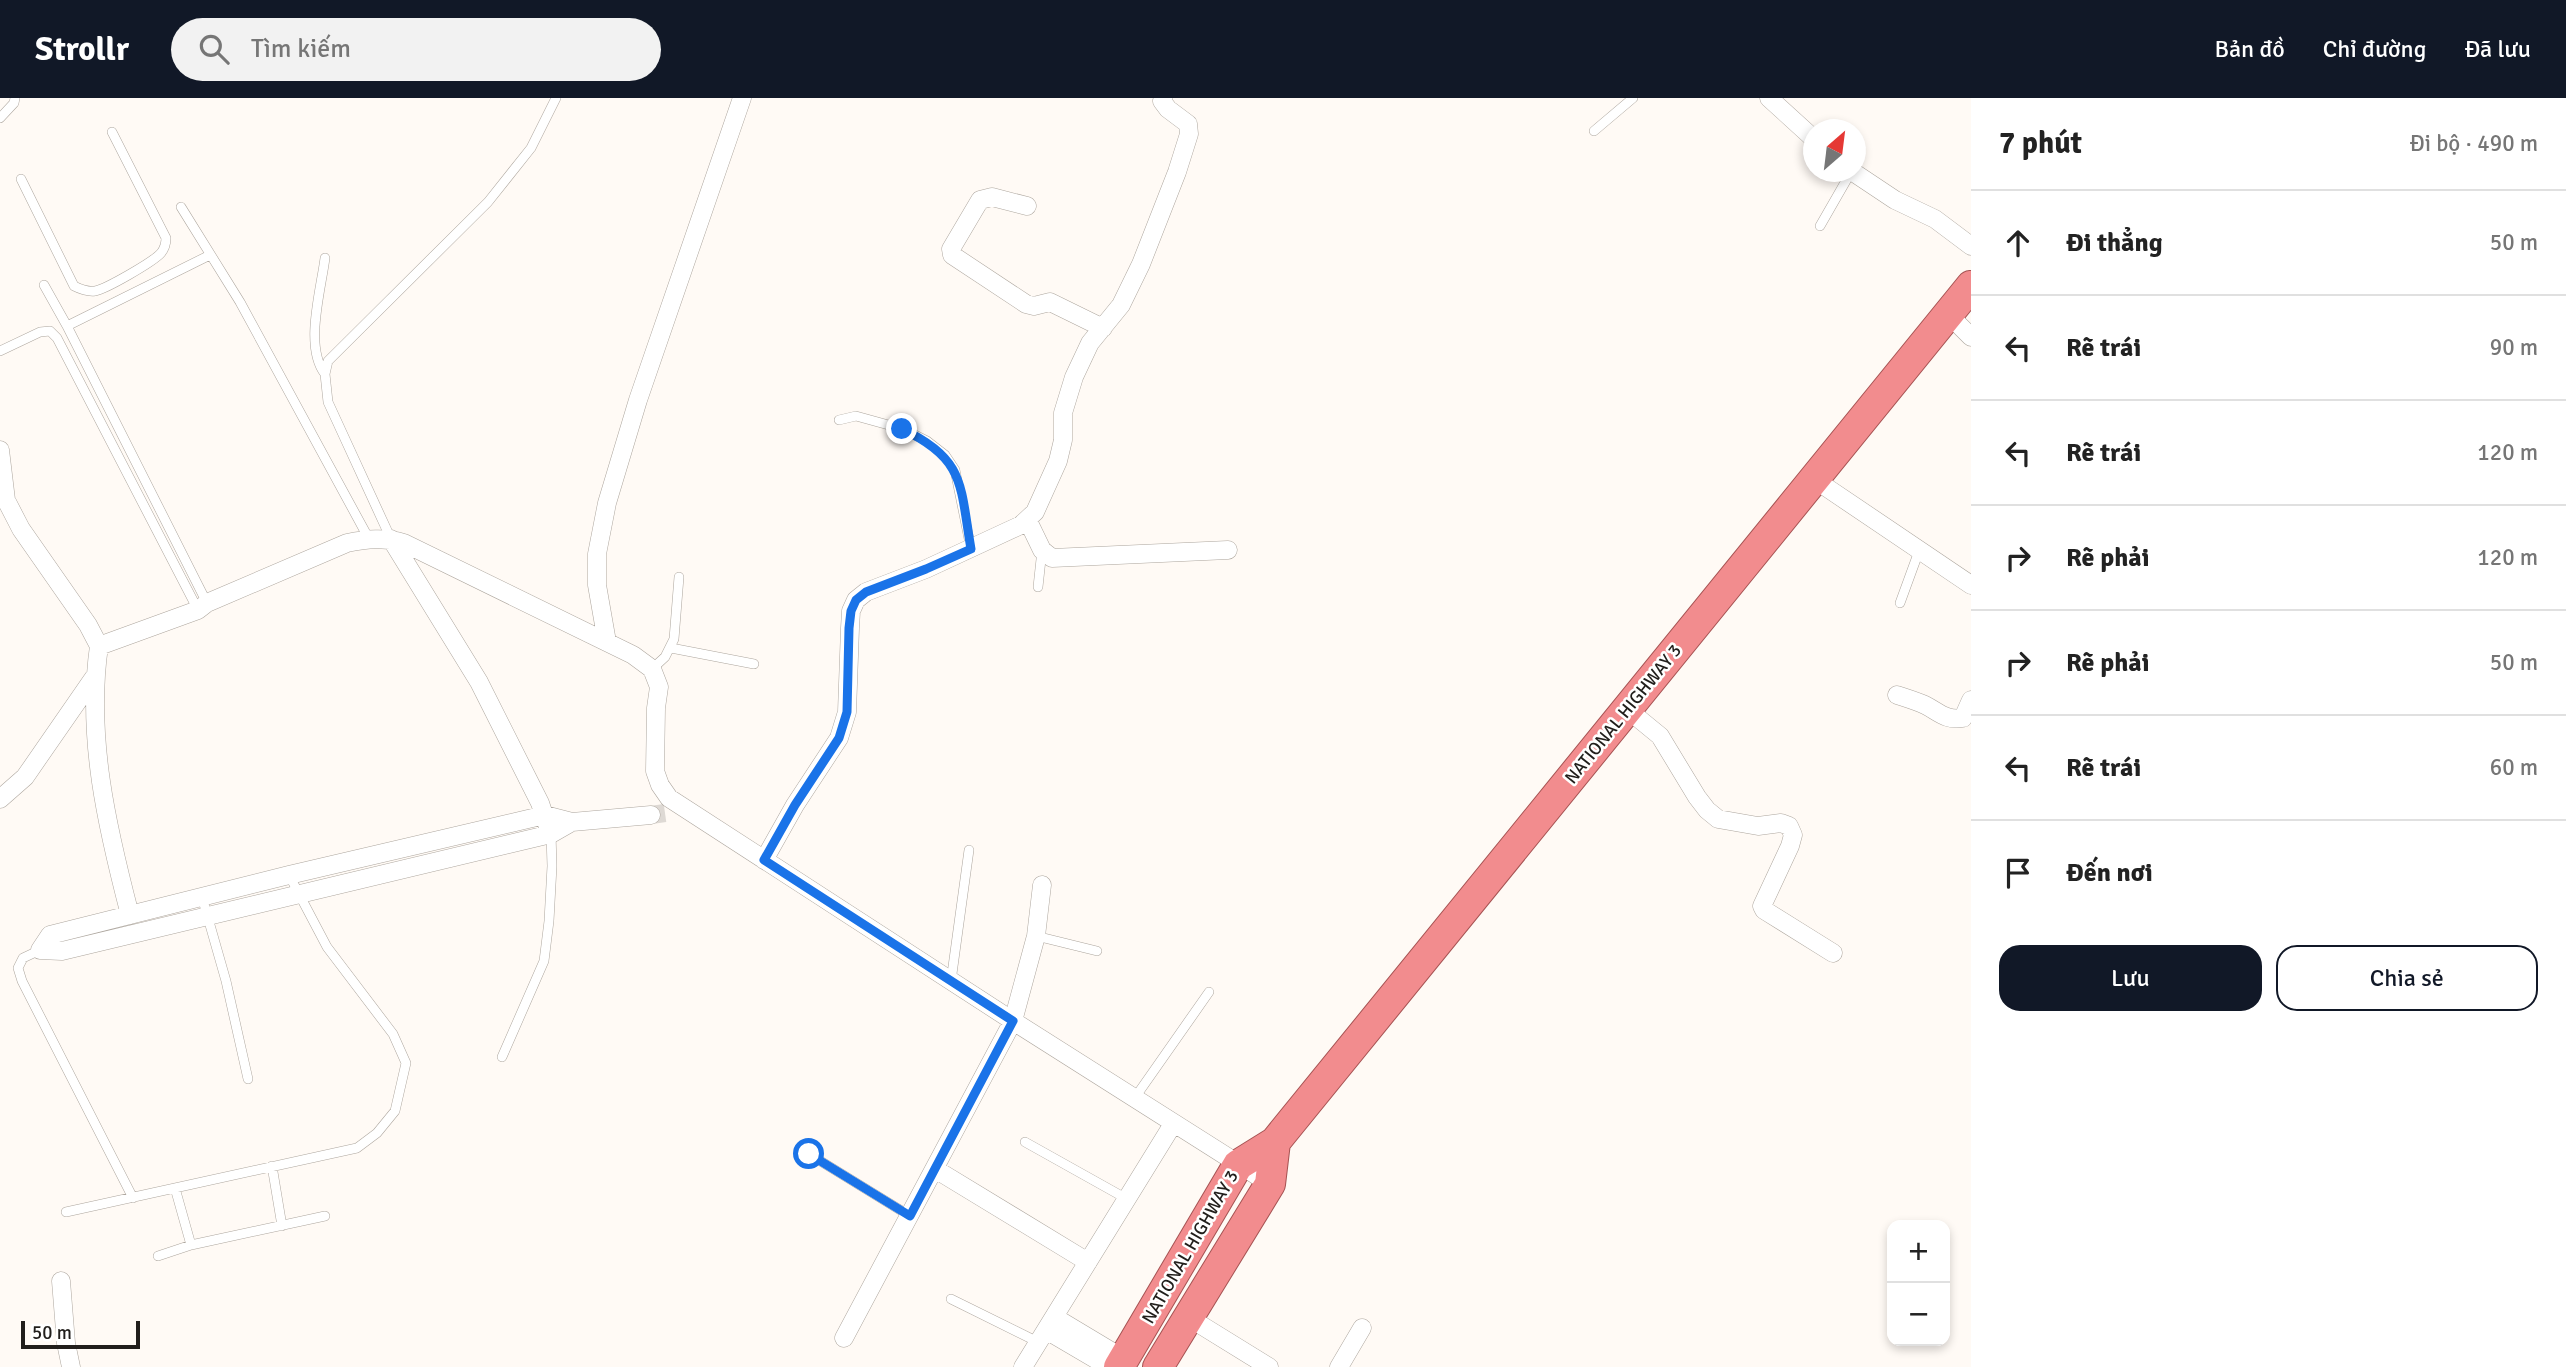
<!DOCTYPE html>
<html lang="vi">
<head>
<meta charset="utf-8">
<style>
	body { margin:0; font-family:Signika,sans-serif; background:#f2f2f2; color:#222 }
	.controls { position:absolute; right:21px; bottom:21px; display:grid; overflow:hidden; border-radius:14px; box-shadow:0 4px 10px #0003 }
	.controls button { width:63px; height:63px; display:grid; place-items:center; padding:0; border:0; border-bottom:2px solid #e0e0e0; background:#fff; color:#222; font:35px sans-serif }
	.compass { position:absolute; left:1803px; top:21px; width:63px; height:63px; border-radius:50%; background:#fff; box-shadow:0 4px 10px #0003; rotate:28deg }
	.scale { position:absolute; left:21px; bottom:18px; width:119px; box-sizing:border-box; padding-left:7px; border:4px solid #211e1b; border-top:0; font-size:19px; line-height:24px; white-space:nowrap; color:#211e1b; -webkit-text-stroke:5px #fff; paint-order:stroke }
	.stop { position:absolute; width:21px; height:21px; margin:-16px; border:5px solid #1a73e8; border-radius:50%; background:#fff }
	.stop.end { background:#1a73e8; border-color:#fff; box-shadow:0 2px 7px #0008 }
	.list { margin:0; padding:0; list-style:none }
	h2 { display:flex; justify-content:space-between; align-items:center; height:91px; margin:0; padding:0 28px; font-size:30px }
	h2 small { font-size:23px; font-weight:400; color:#767676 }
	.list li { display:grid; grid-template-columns:46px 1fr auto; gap:21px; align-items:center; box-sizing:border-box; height:105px; padding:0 28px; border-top:2px solid #e0e0e0 }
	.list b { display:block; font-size:26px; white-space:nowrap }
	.list em { font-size:23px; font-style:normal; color:#767676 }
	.actions { display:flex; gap:14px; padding:21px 28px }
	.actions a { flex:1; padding:16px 0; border:2px solid #111827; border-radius:21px; text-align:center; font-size:24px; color:#111827 }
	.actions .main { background:#111827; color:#fff }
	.icon { flex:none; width:38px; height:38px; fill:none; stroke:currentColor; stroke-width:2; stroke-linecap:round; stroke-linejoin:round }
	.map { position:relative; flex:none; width:1971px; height:1269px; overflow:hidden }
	header { display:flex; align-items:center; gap:42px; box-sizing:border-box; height:98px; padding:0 35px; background:#111827; color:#fff }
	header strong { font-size:33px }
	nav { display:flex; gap:38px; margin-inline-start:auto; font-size:24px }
	.search { width:490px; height:63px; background:#f2f2f2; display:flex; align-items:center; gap:18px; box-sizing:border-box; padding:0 24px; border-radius:38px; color:#767676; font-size:26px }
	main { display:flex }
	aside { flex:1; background:#fff }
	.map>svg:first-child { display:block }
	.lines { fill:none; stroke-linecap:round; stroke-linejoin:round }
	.minor-tunnel { stroke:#ded9d4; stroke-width:18; stroke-dasharray:18 9; stroke-linecap:butt }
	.service-casing { stroke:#ada69e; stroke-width:10 }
	.minor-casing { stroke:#ada69e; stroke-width:19 }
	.trunk-casing { stroke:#a65353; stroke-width:32 }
	.service { stroke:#fff; stroke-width:9 }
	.minor { stroke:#fff; stroke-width:18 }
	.trunk { stroke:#f28c8e; stroke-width:30 }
	.route { stroke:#1a73e8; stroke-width:9 }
	.labels { text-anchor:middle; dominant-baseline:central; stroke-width:5; stroke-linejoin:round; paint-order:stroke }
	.street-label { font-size:18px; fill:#211e1b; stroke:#fff }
</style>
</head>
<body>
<header>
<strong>Strollr</strong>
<div class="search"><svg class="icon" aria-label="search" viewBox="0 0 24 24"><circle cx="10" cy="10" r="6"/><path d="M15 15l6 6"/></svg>Tìm kiếm</div>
<nav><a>Bản đồ</a><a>Chỉ đường</a><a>Đã lưu</a></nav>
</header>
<main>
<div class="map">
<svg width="1971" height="1269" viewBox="0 0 1971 1269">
	<rect width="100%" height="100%" fill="#fffaf5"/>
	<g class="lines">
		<path class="minor-tunnel" d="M651 717 665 715"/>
		<g class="service-casing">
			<path id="service" d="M0 20 14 5 15 0
				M1594 33 1633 0
				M21 81 74 188C80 191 87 194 95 193 106 191 153 164 161 155 165 150 166 146 166 140L112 34
				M181 109 240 204 369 441
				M1820 128 1851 74
				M44 187 67 228 210 157
				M67 228 207 505
				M0 253 40 234 50 233 57 240 198 512
				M325 276C304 249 321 192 325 160
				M839 322 856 318 903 331 927 343 945 357 955 372 971 451
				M391 441 328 304 325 276 328 263 488 104 531 50 556 0
				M1038 489 1042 452
				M1900 505 1919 453
				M671 550 754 566
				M652 571 665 559 674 541 679 479
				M202 799 226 883 248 981
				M1036 838 1097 853
				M40 852 23 860 18 870 22 883 133 1100
				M951 883 969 752
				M502 959 544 863 549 823 552 768 551 736
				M1134 1001 1209 894
				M1025 1044 1127 1101
				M809 1056 910 1118
				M272 1068 282 1128
				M175 1090 191 1147
				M66 1114 357 1050 377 1035 395 1013 406 965 393 936 327 849 289 777
				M158 1158 191 1147 325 1118
				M951 1201 1038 1244"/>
		</g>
		<g class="minor-casing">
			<path id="minor" d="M1769 0 1814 41
				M1853 74 1895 102 1935 121 1971 148
				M1027 108 992 99 980 102 951 151 952 157 1026 206 1034 208 1050 204 1103 230
				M1948 216 1971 239
				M0 352 6 402 21 431 88 527 99 548 198 512 207 505 347 445C367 441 384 439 404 445L633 557 652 571 659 589 656 610 655 673 660 687 669 700 1013 923 1270 1086
				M1814 381 1971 487
				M1028 423 1042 452 1052 460 1228 452
				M391 441 479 584 540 705 548 729
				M607 544 597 487V456L607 405 638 302 742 0
				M99 548C86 639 107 729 130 817
				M1897 597C1906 600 1916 603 1925 607 1939 614 1946 623 1963 620L1971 602
				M1627 611 1660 638 1697 699 1707 712 1718 721 1758 728 1781 725 1789 728 1793 737 1790 748 1762 808 1764 812 1833 855
				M0 701 25 679 95 578
				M545 717 572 724 551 736 62 853 40 852 50 837 289 777Z
				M572 724 651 717
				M764 762 795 707 839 640 847 614 850 530 851 513 856 502 866 494 926 471 1021 427 1035 414 1058 363 1063 342V315L1074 279 1090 245 1121 207 1141 166 1177 74 1189 36 1188 26 1168 11 1162 3 1163 0
				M935 1071 1088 1164
				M61 1183 66 1245 71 1269
				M1054 1219 1124 1261
				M1188 1219 1269 1269
				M1046 1232 1109 1269
				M844 1240 1013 923 1036 838 1042 787
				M1023 1269 1173 1026
				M1339 1269 1362 1230"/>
		</g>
		<g class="trunk-casing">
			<path id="trunk" d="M1119 1269 1238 1067 1275 1044 1971 188
				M1158 1269 1270 1086 1275 1044"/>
		</g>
		<use href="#service" class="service"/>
		<use href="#minor" class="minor"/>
		<use href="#trunk" class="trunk"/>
	</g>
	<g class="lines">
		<path class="route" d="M809 1056 910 1118 1013 923 764 762 795 707 839 640 847 614 849 530 851 513 856 502 866 494 926 471 971 451C960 388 966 361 902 331"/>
	</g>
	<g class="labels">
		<g class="street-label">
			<text transform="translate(1623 616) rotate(-51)">NATIONAL HIGHWAY 3</text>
			<text transform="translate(1190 1149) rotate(-60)">NATIONAL HIGHWAY 3</text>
		</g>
	</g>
</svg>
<div class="controls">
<button>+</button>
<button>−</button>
</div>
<svg class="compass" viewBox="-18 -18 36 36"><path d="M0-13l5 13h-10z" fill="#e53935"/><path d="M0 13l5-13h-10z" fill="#767676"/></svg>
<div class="scale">50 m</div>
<div class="stop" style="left:809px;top:1056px"></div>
<div class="stop end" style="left:902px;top:331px"></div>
</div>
<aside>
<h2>7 phút<small>Đi bộ · 490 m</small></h2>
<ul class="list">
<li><svg class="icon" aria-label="ahead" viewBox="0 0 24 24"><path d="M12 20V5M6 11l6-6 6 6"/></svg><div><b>Đi thẳng</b></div><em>50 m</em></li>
<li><svg class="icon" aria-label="left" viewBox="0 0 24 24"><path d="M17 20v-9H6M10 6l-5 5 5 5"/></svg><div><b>Rẽ trái</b></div><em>90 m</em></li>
<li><svg class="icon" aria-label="left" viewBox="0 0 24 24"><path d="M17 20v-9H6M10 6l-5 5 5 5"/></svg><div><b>Rẽ trái</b></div><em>120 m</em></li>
<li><svg class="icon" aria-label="right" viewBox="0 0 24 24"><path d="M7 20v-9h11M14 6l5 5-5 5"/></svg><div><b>Rẽ phải</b></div><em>120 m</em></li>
<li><svg class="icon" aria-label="right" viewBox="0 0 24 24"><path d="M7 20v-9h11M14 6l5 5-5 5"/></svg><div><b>Rẽ phải</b></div><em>50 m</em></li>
<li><svg class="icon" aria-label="left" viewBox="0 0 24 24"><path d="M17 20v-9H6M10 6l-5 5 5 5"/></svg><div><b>Rẽ trái</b></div><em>60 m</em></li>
<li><svg class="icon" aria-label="arrive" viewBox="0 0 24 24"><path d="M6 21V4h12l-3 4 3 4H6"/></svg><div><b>Đến nơi</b></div></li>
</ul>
<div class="actions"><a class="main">Lưu</a><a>Chia sẻ</a></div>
</aside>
</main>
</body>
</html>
